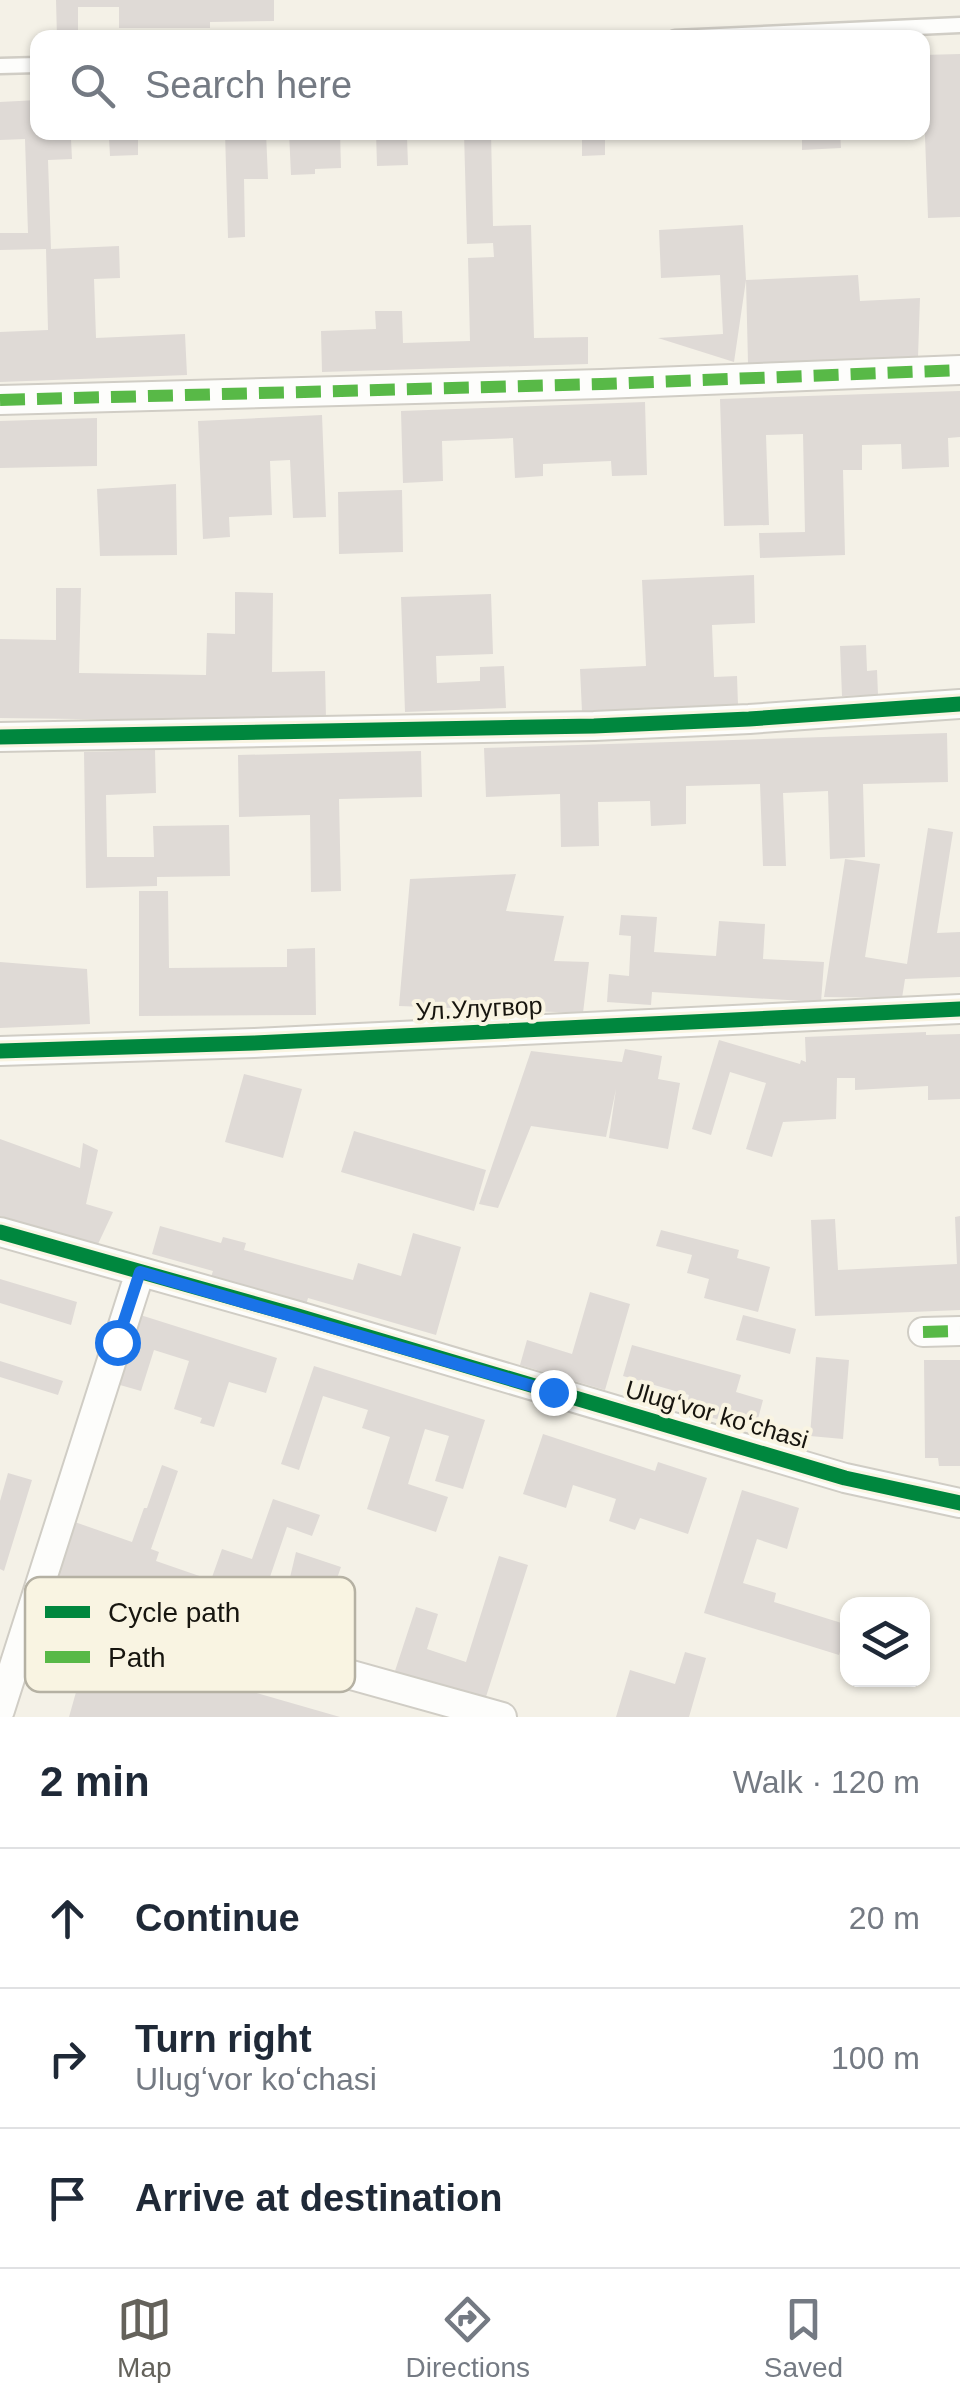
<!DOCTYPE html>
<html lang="en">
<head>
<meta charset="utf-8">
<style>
	body { margin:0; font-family:Helvetica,sans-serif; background:#f6f6f7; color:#1f2937 }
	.controls { position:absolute; right:30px; bottom:30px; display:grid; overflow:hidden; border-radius:20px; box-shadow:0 2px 8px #0004 }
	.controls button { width:90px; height:90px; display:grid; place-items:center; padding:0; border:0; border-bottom:2px solid #e0e1e3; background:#fff; color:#1f2937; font:50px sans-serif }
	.stop { position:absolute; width:30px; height:30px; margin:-22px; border:8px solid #1a73e8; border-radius:50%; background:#fff }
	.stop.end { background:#1a73e8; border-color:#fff; box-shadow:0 2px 10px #0008 }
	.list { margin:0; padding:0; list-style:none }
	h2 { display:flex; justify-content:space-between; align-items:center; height:130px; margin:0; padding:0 40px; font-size:42px }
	h2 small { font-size:32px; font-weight:400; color:#747a83 }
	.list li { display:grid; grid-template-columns:65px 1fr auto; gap:30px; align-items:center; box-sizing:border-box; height:140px; padding:0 40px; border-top:2px solid #e0e1e3 }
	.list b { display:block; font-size:38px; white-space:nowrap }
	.list p { margin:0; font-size:32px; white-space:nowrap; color:#747a83 }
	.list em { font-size:32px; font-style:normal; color:#747a83 }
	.icon { flex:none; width:55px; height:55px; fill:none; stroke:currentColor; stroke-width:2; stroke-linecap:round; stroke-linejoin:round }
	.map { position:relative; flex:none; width:960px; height:1717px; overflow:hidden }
	.search { position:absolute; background:#fff; box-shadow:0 2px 8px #0004; left:30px; right:30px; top:30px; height:110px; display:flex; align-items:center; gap:25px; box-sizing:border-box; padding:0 35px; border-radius:20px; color:#747a83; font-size:38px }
	.sheet { height:550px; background:#fff }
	nav { display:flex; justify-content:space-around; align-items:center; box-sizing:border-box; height:140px; border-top:2px solid #e0e1e3; background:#fff; font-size:28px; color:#747a83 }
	nav a { display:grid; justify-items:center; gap:5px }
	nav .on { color:#64625b }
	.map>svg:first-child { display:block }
	.building { fill:#dfdad6 }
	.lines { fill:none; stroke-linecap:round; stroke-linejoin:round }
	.service-casing { stroke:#d0cdc5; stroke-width:19 }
	.minor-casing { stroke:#d0cdc5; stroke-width:32 }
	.service { stroke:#fdfdfb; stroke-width:14 }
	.minor { stroke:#fdfdfb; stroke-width:28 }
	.quiet { stroke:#58b947; stroke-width:12; stroke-dasharray:25 12; stroke-linecap:butt }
	.cycleway-casing { stroke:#f9f4e2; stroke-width:21 }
	.cycleway { stroke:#00873e; stroke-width:15 }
	.route { stroke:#1a73e8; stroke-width:12 }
	.labels { text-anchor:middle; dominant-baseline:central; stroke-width:8; stroke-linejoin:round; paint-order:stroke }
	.street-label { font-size:25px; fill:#17150f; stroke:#f9f4e2 }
	.key { fill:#f9f4e2; stroke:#b5b1a3; stroke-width:2.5 }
	.key-label { font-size:28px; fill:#17150f }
</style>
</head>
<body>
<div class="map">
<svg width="960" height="1717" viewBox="0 0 960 1717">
	<rect width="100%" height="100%" fill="#f4f1e7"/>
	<path class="building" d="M56 0H274V21L210 22V28H119V7H78V38H57Z
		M960 54V217L928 218 922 55Z
		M38 100V132H138V155L110 156 109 138 71 139 72 159 48 160 51 249 119 246 120 278 94 279 96 338 185 334 187 375 0 382V332L48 330 46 249 0 250V233H28L25 139 0 140V102Z
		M225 132H266L268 179H244L245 237 228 238Z
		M289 132H340L341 168 315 169V174L291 175Z
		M376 132H455V136L407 137 408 165 377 166Z
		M464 132H491L493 226 531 225 534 338 588 337V364L322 372 321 331 376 329 375 311H402L403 343 470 341 468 258 494 257 493 243 467 244Z
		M582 132H605V155L582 156Z
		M802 132H840L841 148 802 150Z
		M743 225 746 280 858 275 860 301 920 298 918 357 748 363 746 280 734 362 658 338 723 334 720 275 661 278 659 230Z
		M960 391V437L948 438 949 467 902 469 901 444 862 445V470H843L845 555 760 558 759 533 805 532 803 434 766 435 769 525 724 526 720 399Z
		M645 402 647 475 612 476 611 461 543 464V476L515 478 513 438 442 441 443 481 403 483 401 411Z
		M322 415 326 517 293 518 290 460 270 461 272 515 229 517 230 537 203 539 198 421Z
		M97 418V466L0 468V421Z
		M176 484 177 555 100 556 97 489Z
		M402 490 403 552 339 554 338 492Z
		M754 575 755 623 712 625 714 677 737 676 738 705 582 712 580 669 646 666 642 580Z
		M56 588H81L79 673 206 675 207 633 235 634V592L273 593 272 672 325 671 326 719 233 721 0 718V639L56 640Z
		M491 594 493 654 436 656 437 683 480 681V667L504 666 506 708 405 712 401 597Z
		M866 645 867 671 877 670 878 695 842 696 840 646Z
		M947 733 948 782 863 784 865 857 830 859 828 791 783 793 786 866H763L760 784 686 786V824L651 826 650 801 598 802 599 846 561 847 560 794 486 797 484 748Z
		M155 750 156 793 106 795 107 857H154L153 826 229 825 230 876 157 877V886L86 888 84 752Z
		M421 751 422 797 339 799 341 891 311 892 310 815 239 817 238 755Z
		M928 828 953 832 937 933 960 932V977L905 979 902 998 824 997 845 859 880 864 865 957 907 964Z
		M516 874 506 911 564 916 554 961 589 962 583 1013 399 1006 410 879Z
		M139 891H168L169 968 287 967V949L315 948 316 1015 139 1016Z
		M621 915 657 917 654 952 716 956 719 921 765 924 763 959 824 962 821 1002 652 992 651 1005 607 1002 609 974 629 976 631 936 619 935Z
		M0 962 87 969 90 1024 0 1028Z
		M926 1032V1035L960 1034V1099L928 1100V1086L855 1090V1078H837L836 1119 783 1122 772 1157 746 1149 766 1083 730 1072 711 1135 692 1129 719 1040 800 1064 801 1060 806 1062 805 1037Z
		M625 1049 662 1056 658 1079 680 1083 668 1149 609 1138 616 1089 606 1137 531 1126 498 1208 479 1204 531 1051 622 1062Z
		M244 1074 302 1089 283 1158 225 1142Z
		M354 1131 486 1170 474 1211 341 1172Z
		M0 1139 80 1168 83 1143 98 1150 86 1204 113 1212 98 1244 0 1216Z
		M960 1216V1310L815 1316 811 1220 835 1219 838 1270 957 1264 955 1217Z
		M160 1226 221 1243 223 1237 246 1243 244 1250 353 1280 358 1263 401 1276 413 1233 461 1247 436 1335 308 1298 306 1305 211 1277 213 1271 152 1254Z
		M661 1230 739 1250 737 1258 770 1267 758 1312 704 1298 709 1279 687 1273 692 1255 656 1246Z
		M0 1279 77 1302 71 1325 0 1303Z
		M590 1292 630 1304 605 1390 520 1365 527 1340 572 1354Z
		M134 1313 277 1358 266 1393 229 1382 214 1427 200 1423 202 1418 174 1409 189 1361 154 1350 141 1391 113 1383Z
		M743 1315 796 1329 790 1354 736 1340Z
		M632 1345 741 1375 736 1392 763 1400 755 1430 685 1410 689 1395 623 1376Z
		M816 1357 849 1360 843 1439 810 1436Z
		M924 1360H960V1466H939L938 1458H925Z
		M0 1361 63 1381 58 1395 0 1377Z
		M314 1366 485 1420 463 1489 435 1481 449 1436 425 1429 408 1484 448 1497 436 1532 367 1509 390 1437 362 1428 368 1410 323 1396 299 1470 281 1464Z
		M543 1434 655 1471 658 1462 707 1478 688 1534 640 1518 635 1530 609 1521 616 1499 573 1485 566 1508 523 1494Z
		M162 1465 178 1471 151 1549 159 1552 156 1561 211 1580 222 1549 252 1559 273 1499 320 1515 312 1536 287 1527 258 1612 280 1620 296 1552 341 1567 310 1655 143 1597 141 1606 50 1575 69 1520 132 1542 144 1508H147Z
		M8 1473 32 1480 4 1571 0 1569V1501Z
		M742 1490 799 1508 787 1549 757 1539 743 1583 776 1593 774 1602 848 1625 839 1655 704 1613Z
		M499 1556 528 1565 484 1703 394 1674 416 1607 438 1614 427 1649 466 1662Z
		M32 1627 212 1676 211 1680 340 1717H69L78 1685 20 1669Z
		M685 1652 706 1658 689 1717H616L630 1670 675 1684Z"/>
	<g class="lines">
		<g class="service-casing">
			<path id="service" d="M675 38 960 25
				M0 66 38 65"/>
		</g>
		<g class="minor-casing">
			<path id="minor" d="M0 400 602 384 960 370
				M0 737 594 726 749 719 960 704
				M0 1051 254 1043 960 1009
				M0 1232 298 1316 845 1478 960 1503
				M923 1332 960 1331
				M39 1588 502 1717
				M0 1710 140 1272"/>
		</g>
		<use href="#service" class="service"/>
		<use href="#minor" class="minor"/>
		<path class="quiet" d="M0 400 602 384 960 370
			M923 1332 960 1331"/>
		<g class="cycleway-casing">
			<path id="cycleway" d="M0 737 594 726 749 719 960 704
				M0 1051 254 1043 960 1009
				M0 1232 298 1316 845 1478 960 1503"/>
		</g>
		<use href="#cycleway" class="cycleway"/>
	</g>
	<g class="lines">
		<path class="route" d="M117 1342 140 1272 553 1392"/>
	</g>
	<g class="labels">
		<g class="street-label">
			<text transform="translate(479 1008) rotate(-3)">Ул.Улугвор</text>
			<text transform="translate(717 1414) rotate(16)">Ulugʻvor koʻchasi</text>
		</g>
	</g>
	<rect x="25" y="1577" width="330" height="115" rx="15" class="key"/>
	<rect x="45" y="1606" width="45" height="12" fill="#00873e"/>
	<rect x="45" y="1651" width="45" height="12" fill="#58b947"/>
	<g class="key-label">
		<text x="108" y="1622">Cycle path</text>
		<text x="108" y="1667">Path</text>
	</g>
</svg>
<div class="controls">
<button><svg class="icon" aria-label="layers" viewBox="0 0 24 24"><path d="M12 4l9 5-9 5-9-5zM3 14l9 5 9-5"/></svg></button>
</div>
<div class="stop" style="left:117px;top:1342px"></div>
<div class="stop end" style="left:553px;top:1392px"></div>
<div class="search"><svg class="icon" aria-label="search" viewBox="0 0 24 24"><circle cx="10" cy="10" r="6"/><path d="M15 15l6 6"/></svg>Search here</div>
</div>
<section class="sheet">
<h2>2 min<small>Walk · 120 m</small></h2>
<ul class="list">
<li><svg class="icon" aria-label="ahead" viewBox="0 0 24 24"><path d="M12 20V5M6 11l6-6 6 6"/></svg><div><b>Continue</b></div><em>20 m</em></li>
<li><svg class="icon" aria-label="right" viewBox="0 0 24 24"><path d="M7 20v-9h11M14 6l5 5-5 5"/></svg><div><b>Turn right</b><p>Ulugʻvor koʻchasi</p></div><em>100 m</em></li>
<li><svg class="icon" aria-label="arrive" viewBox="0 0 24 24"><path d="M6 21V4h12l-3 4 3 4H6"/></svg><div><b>Arrive at destination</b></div></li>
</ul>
</section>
<nav>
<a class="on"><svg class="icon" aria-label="map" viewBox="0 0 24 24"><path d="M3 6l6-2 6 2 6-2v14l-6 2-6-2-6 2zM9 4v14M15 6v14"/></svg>Map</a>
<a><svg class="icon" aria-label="directions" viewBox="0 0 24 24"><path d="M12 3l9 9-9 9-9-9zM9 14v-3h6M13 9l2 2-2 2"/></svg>Directions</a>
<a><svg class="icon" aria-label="saved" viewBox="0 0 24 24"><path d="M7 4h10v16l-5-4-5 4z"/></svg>Saved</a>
</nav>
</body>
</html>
